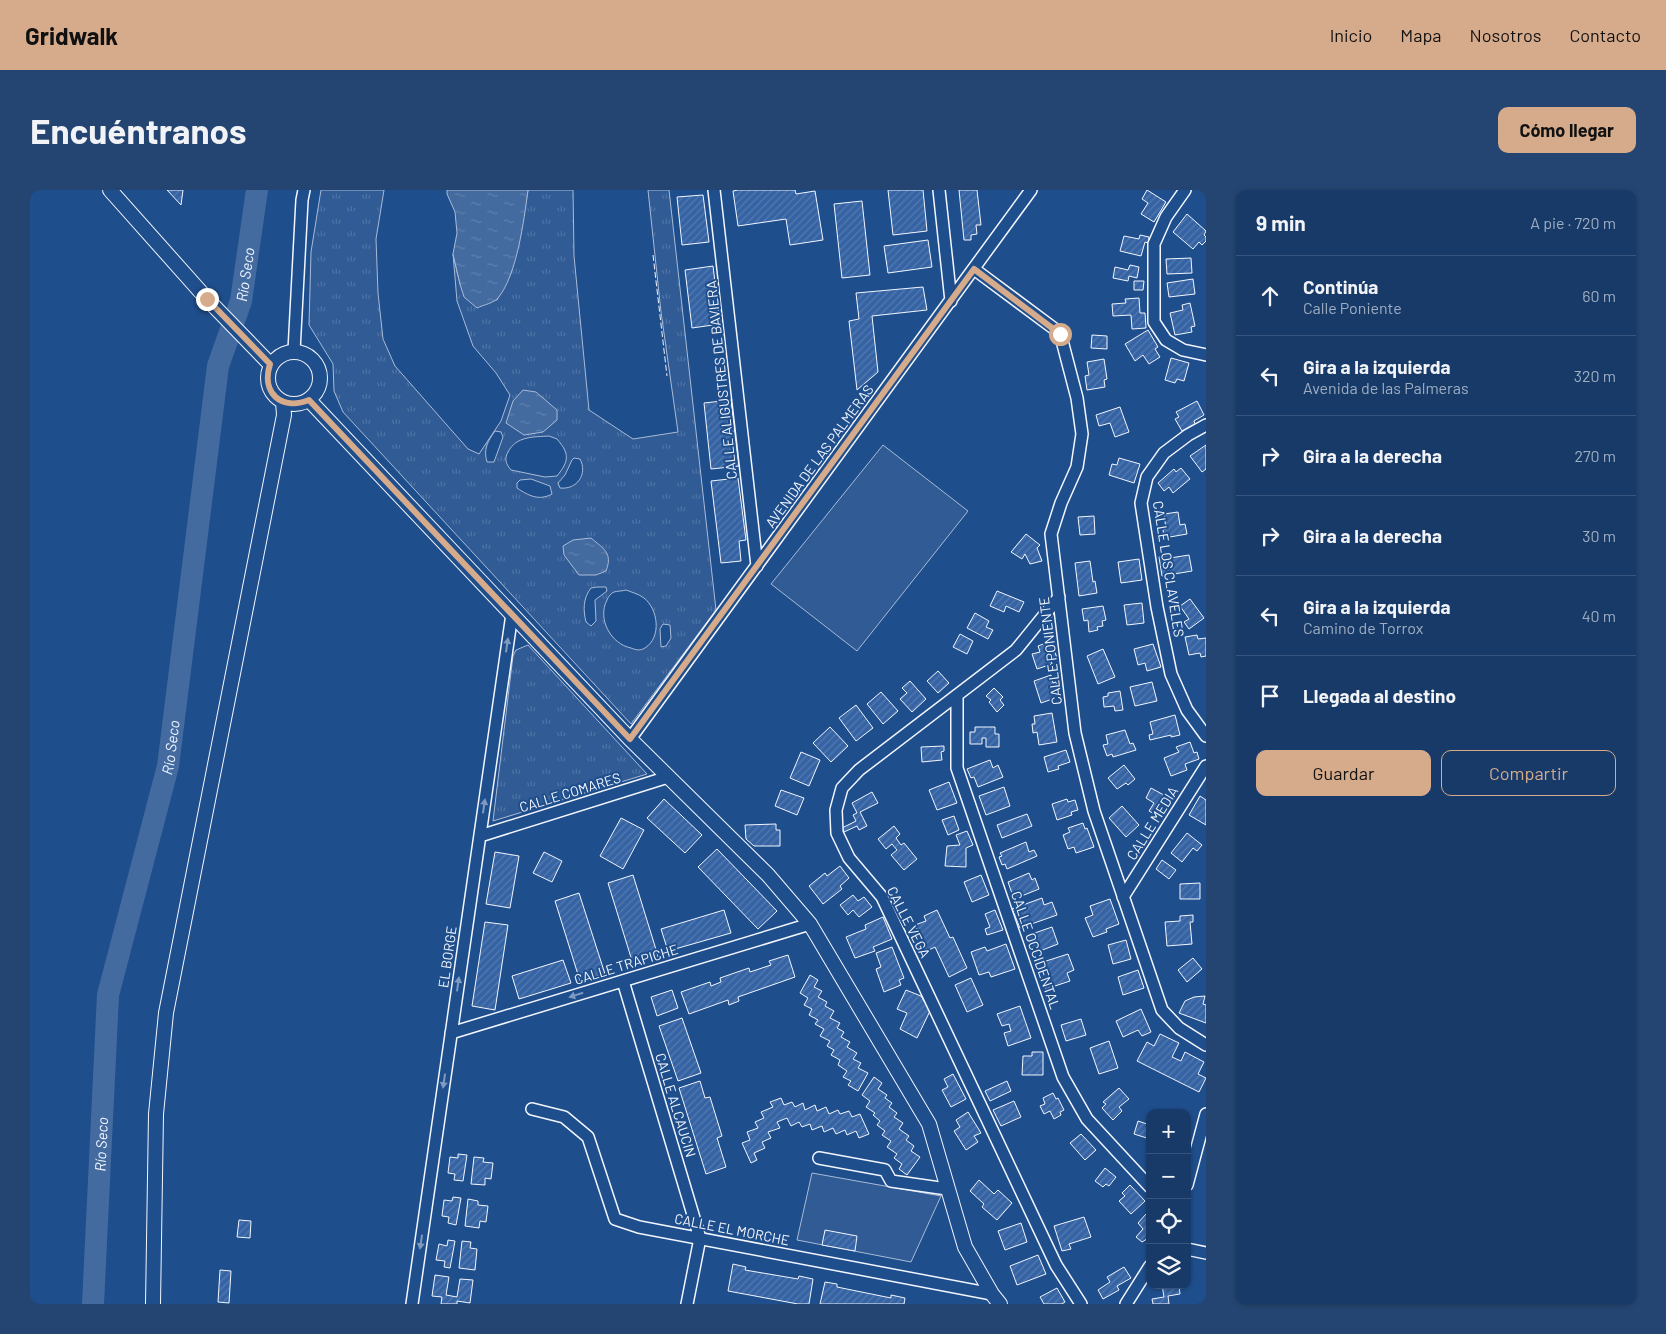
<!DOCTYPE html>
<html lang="es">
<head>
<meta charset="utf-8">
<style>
	body { margin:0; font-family:Barlow,sans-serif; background:#244571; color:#f1f3f6 }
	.controls { position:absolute; right:15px; bottom:15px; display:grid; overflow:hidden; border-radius:10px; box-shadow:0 1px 4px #0004 }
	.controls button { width:45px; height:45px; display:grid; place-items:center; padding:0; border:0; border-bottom:1px solid #36547d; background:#173a69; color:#f1f3f6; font:25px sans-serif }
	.stop { position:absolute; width:15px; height:15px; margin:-11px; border:4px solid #d6ab8b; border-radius:50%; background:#fff }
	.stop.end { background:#d6ab8b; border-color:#fff; box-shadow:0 1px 5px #0008 }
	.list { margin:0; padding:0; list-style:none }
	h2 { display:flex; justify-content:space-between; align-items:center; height:65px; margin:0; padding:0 20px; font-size:21px }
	h2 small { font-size:16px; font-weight:400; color:#9eadc0 }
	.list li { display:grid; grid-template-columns:32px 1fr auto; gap:15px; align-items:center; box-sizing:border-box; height:80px; padding:0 20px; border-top:1px solid #36547d }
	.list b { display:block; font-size:19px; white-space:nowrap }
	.list p { margin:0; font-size:16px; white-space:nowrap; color:#9eadc0 }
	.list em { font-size:16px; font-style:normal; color:#9eadc0 }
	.actions { display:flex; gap:10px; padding:15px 20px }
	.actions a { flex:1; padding:11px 0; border:1px solid #d6ab8b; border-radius:10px; text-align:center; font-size:18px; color:#d6ab8b }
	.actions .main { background:#d6ab8b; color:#111 }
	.icon { flex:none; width:28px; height:28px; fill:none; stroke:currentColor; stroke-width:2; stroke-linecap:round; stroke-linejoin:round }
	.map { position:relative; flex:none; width:1176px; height:1114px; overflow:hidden; border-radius:10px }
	header { display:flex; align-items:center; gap:30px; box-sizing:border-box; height:70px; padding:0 25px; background:#d6ab8b; color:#111 }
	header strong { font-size:24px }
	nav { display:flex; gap:28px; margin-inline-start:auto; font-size:18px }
	.intro { display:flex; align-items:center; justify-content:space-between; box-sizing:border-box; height:120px; padding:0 30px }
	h1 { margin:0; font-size:35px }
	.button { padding:12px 22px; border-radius:10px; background:#d6ab8b; color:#111; font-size:18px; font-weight:700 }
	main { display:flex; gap:30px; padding:0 30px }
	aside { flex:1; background:#173a69; border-radius:10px; box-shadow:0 1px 4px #0004 }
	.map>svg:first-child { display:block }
	.grass { fill:url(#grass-tufts); stroke:#a8bbd7; fill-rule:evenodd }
	.built { fill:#305b95; stroke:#a8bbd7 }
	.water { fill:url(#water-ripples); stroke:#a8bbd7 }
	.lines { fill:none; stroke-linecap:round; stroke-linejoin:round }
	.river { stroke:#446ba0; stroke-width:22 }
	.building { fill:url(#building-hatch); stroke:#f2f6ff }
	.minor-casing { stroke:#f2f6ff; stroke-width:14 }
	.tertiary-casing { stroke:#f2f6ff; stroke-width:16 }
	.minor { stroke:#1f4e8c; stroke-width:11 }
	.tertiary { stroke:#1f4e8c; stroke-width:14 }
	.fence { stroke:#f2f6ff; stroke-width:1; stroke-dasharray:6 2.5; stroke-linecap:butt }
	.oneway { fill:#7e9ac0 }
	.route { stroke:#d6ab8b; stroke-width:6 }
	.labels { text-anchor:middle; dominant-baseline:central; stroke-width:4; stroke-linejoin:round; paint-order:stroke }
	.street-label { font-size:14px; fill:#f2f6ff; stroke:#1f4e8c }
	.water-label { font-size:15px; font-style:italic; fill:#f2f6ff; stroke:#1f4e8c }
</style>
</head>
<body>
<header>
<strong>Gridwalk</strong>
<nav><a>Inicio</a><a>Mapa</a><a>Nosotros</a><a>Contacto</a></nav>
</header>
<div class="intro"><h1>Encuéntranos</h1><a class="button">Cómo llegar</a></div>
<main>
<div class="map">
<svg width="1176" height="1114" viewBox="0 0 1176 1114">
	<defs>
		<pattern id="grass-tufts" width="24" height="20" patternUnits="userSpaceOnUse" patternTransform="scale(1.25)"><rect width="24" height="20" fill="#305b95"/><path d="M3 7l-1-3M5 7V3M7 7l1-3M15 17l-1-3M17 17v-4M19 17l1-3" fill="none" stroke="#4e73a5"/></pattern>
		<pattern id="water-ripples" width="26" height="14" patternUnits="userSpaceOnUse" patternTransform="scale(1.25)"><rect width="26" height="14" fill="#446ba0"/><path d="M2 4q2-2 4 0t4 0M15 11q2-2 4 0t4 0" fill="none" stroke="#5f81ae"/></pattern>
		<pattern id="building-hatch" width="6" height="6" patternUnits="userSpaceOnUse" patternTransform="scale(1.25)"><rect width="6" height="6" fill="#3563a3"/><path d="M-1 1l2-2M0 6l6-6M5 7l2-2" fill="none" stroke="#537ab1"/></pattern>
	</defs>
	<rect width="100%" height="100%" fill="#1f4e8c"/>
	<path class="grass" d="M291 0H354L346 49 348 103 353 149 365 176 438 259 449 264 471 231 480 205 466 183 443 156 427 111 423 64 430 94 435 107 467 110 481 83 491 42 498 0H543L544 66 559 220 603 249 648 242 631 122 618 0H639L686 420 601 534 313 222 304 201 303 174 279 135 281 62ZM465 241 471 242 473 247 464 272H457C453 259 458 251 465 241ZM519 246 527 249C540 264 539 271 527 286L515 287 481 280C476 274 474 269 478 262 486 246 504 247 519 246ZM544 268 550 269C558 284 547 300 530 298L528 293 535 285 542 270ZM501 289 520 296 522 304C509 311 499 306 487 298V293L490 290ZM567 397H576L577 401 565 410 566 431 561 436 556 432C553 420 553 408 561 398ZM596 400C601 402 609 404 614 408 628 419 632 447 615 458 610 461 606 460 601 458 581 454 567 429 577 410 578 407 581 403 584 402 587 401 593 401 596 400ZM633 434 640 435 641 448 636 456 631 457 630 439Z
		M498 455 617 584 463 631 483 466 486 460Z"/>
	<path class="built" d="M853 255 938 321 827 461 741 394Z
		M782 983 911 1006 881 1072 767 1050Z"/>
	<path class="water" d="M417 0H498C494 30 487 85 468 108 464 113 453 115 447 118L434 107 430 94 423 64 427 43 425 22 417 4Z
		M493 200 506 202 527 220V230L513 242 494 245 476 233 483 211Z
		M561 348C574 359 583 363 576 381L566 385H549L534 365 533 356 543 350Z"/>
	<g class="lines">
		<path class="river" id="s1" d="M63 1114 78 805 138 576 188 176 211 111 227 0"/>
	</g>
	<path class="building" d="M137 0H153L151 15Z
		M708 0H765L766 4 785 1 793 50 760 55 756 29 708 36 703 1Z
		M858 0H893L897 41 863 45Z
		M929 0H947L951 35H946L947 44 941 45V50H934Z
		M1117 0 1136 12 1124 32 1111 24 1118 13 1112 9Z
		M673 5 679 52 652 55 647 7Z
		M832 11 840 85 812 88 804 14Z
		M1157 24 1176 41 1174 45 1176 47V51L1172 55 1169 52 1163 59 1143 42Z
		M1110 45 1119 47 1118 53 1115 52 1111 66 1090 61 1094 46 1109 49Z
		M898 50 902 77 858 83 854 56Z
		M1161 68 1162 83 1137 84 1136 69Z
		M1100 75 1109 77 1107 88 1099 86 1098 91 1083 88 1085 77 1098 80Z
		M683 76 690 134 662 138 655 80Z
		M1163 89 1165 104 1139 107 1137 93Z
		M1104 91H1114L1113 100H1104Z
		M893 97 897 120 842 126 848 182 827 200 819 131 829 129 826 103Z
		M1109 108 1110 123H1115L1116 138 1102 139 1101 125 1083 126 1082 114 1096 113 1095 109Z
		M1160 113 1165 136 1161 137 1162 142 1145 145 1140 123 1153 120 1152 115Z
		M1118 140 1128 157 1125 159 1130 167 1119 174 1113 165 1105 171 1095 154Z
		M1062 145 1077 146V159L1061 158Z
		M1141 168 1159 173 1154 191 1147 189 1145 193 1135 190Z
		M1074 169 1077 189 1074 190 1075 197 1057 200 1055 186 1059 185 1057 172Z
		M701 210 709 276 681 279 674 213Z
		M1167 211 1174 225 1164 231 1165 234 1152 241 1145 229 1149 227 1146 222Z
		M1090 217 1099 242 1085 247 1080 233 1069 236 1066 225Z
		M1176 255V279L1172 282 1160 266Z
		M1089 268 1110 274 1104 293 1079 285 1082 274 1087 275Z
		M1151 278 1160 289 1143 303 1139 297 1134 301 1128 293 1144 279 1146 282Z
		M708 288 716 350 709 351 711 371 691 373 681 291Z
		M1148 322 1150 335 1155 334 1157 344 1134 348 1133 339H1136L1134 324Z
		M1064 326 1065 344 1050 345 1048 327Z
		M996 344 1010 355 1007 358 1012 371 1000 374 995 364 992 369 981 362Z
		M1140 365V368L1159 365 1162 381 1132 386 1129 367Z
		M1109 369 1112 390 1091 393 1088 372Z
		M1060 371 1063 392 1065 391 1067 403 1049 406 1045 373Z
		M967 401 994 412 989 422 976 416 974 422 960 416Z
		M1160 409 1174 428 1159 439 1154 432 1159 429 1150 416Z
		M1112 413 1114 433 1097 435 1094 415Z
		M1073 416 1076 430 1072 431 1073 436 1067 437 1068 440 1059 442 1058 430 1054 431 1052 419Z
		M945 423 959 431 956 437 963 440 958 449 937 438Z
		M930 444 943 451 937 464 923 457Z
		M1167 445 1168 449 1176 448V466L1171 467 1170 463 1159 465 1155 447Z
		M1021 451 1027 468 1021 470 1022 474 1007 479 1002 464 1010 462 1008 456Z
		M1123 454 1131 477 1117 481 1115 473 1108 475 1104 459Z
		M1073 459 1085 487 1068 494 1057 466Z
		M908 481 919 493 908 503 897 491Z
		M1021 485 1023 493 1026 492 1031 506 1011 513 1004 491Z
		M880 491 896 509 882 522 870 509 877 503 872 498Z
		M1122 492 1127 511 1105 516 1100 497Z
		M964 498 973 507 970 510 974 515 967 522 959 512 961 510 956 506Z
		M1090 501 1093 520 1085 521 1084 516 1074 517 1073 507 1078 506V503Z
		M851 502 868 521 853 534 837 514Z
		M826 515 843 538 826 551 809 528Z
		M1022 523 1027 552 1009 555 1007 542 1003 543 1002 534H1005L1004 526Z
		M1145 525 1150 545 1141 547V545L1120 550 1119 545 1123 544 1120 532Z
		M800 537 818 556 801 572 783 553Z
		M945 537H965V544H969V557H956V548H952V554H940V542H945Z
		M1095 540 1100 554 1103 553 1106 560 1083 567 1082 564 1077 566 1073 555 1078 554 1076 545Z
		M1160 552 1164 563 1167 562 1169 569 1155 574 1157 580 1141 586 1134 568 1149 562 1146 557Z
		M914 556V561L911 562 912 570 892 572 891 557Z
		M1036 560 1040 572 1028 576 1029 579 1018 582 1014 567Z
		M771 562 790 570 779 596 760 588Z
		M960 570 963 578 968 575 973 587 948 597 944 587 941 588 937 579Z
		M1094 575 1105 589 1098 595 1096 593 1087 599 1078 588Z
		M919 592 927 613 907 620 899 600Z
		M974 597 980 616 956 625 949 606Z
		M1121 598 1141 609 1134 620 1131 618 1126 625 1119 621 1124 613 1116 608Z
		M751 600 774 608 767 625 745 616Z
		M842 602 848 613 830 622 837 636 829 640 827 636 814 642 812 638 826 631 823 625 827 623 822 613Z
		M1170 606 1176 610V635L1159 625Z
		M634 609 672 645 655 663 617 628Z
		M1037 609 1038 612 1045 610 1048 620 1041 622 1042 625 1027 630 1022 614Z
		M1092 616 1109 635 1096 647 1079 628Z
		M997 624 1002 636 972 648 967 635Z
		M924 626 929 640 918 645 912 630Z
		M591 628 614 640 593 679 570 666Z
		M1053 633 1055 639 1057 638 1064 657 1046 663 1044 657 1038 659 1033 645 1040 642 1038 638Z
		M746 634V640H750V656H724L716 649 715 635Z
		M864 636 870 644 866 648 871 655 874 653 887 669 874 680 861 665 867 660 862 654 856 659 848 649Z
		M937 641 943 655 936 658V677L915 676 917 656 930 655 926 645Z
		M1157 643 1172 655 1167 661 1163 658 1152 672 1141 663Z
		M996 652 999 662 1004 660 1007 666 977 679 975 674 972 675 969 667 972 666 970 663Z
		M687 659 747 721 728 739 668 677Z
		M465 662 489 666 480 718 456 714Z
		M514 662 532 671 522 692 503 683Z
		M1132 670 1146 680 1139 689 1126 679Z
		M810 676 819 688 810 696 812 699 793 714 779 696 795 683 797 686Z
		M999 683 1002 690 1005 688 1009 699 984 709 978 692Z
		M603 685 628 766 603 774 578 693Z
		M951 685 959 705 942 712 934 692Z
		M1170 693V709H1150V694Z
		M549 703 575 784 550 791 525 711Z
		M823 705 828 711 834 707 842 717 829 727 823 720 818 725 810 715Z
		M1012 708 1014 715 1022 712 1027 725 990 738 982 719Z
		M1080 709 1089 734 1076 739 1077 742 1063 747 1055 728 1063 725 1060 716Z
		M694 720 701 743 638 761 631 739Z
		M907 720 920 748 923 747 937 778 919 787 905 757 897 761 885 735 896 731 894 726Z
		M965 720 973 740 957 745 955 739 960 737 955 724Z
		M1163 725V732H1160L1162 754 1137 756 1135 732 1150 731V726Z
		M853 727 862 749 843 757 845 761 825 768 816 747 836 739 835 735Z
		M455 732 478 735 465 820 442 816Z
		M1022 737 1028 754 1002 764 996 746Z
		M1096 750 1101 769 1083 774 1078 755Z
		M976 754 985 779 961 787 959 782 949 785 941 762 955 757 957 761Z
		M862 757 874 788 869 790 871 795 854 802 846 779 851 777 846 763Z
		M1038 764 1044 780 1037 783 1040 791 1016 799 1012 787 1018 785 1013 772Z
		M758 765 765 787 708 807 709 811 699 815 698 810 659 824 651 802 680 792 681 796 691 792 690 788 719 778 720 782 741 775 739 771Z
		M1163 768 1172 779 1157 792 1148 780Z
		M533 770 541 793 489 809 482 786Z
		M1108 780 1114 798 1093 805 1088 787Z
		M780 785 788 790 784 797 792 801 788 807 797 812 795 816 804 821 800 828 810 833 807 838 814 842 811 847 820 852 817 857 827 863 823 869 831 873 828 878 838 883 828 901 818 895 821 891 813 887 817 881 808 875 810 870 801 865 804 860 797 856 800 851 790 846 794 839 785 834 788 830 779 825 782 819 774 815 778 808 770 803Z
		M941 788 953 815 937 822 925 795Z
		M642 800 648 818 627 826 621 807Z
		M876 800 891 806 900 821 887 848 870 839 877 823 867 819Z
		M1175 806 1173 814 1176 815V833L1149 823 1155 811 1164 807Z
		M990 816 1001 848 978 856 974 843 981 841 979 834 972 836 967 824Z
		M1111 819 1121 842 1112 846 1108 840 1093 847 1086 831Z
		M652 828 671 883 648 891 629 836Z
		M1051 829 1056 845 1036 851 1031 835Z
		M1130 844 1149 853 1142 867 1151 871 1155 862 1174 872 1168 884 1176 888 1169 902 1107 871 1117 852 1124 856Z
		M1079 851 1088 878 1069 884 1060 858Z
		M1002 862H1013V885H992L993 866H1002Z
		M923 884 936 909 921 917 912 900 918 897 914 889Z
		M844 887 852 893 848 899 857 905 855 908 862 913 859 917 867 923 864 927 873 933 869 939 879 946 876 950 884 956 881 961 890 967 877 985 869 979 872 974 864 968 867 964 857 957 861 951 852 945 855 941 847 935 850 931 843 925 845 923 836 917 840 911 832 905Z
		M670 891 675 908 680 907 692 946 687 948 696 977 676 984 649 898Z
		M977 891 981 901 960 911 955 901Z
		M1089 898 1099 909 1089 917 1092 921 1083 930 1072 918 1076 914 1073 912Z
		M1023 903 1026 909 1028 908 1034 920 1030 922 1031 925 1024 929 1020 921 1014 924 1010 916 1015 914 1013 908Z
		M751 908 754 915 762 912 765 917 773 913 775 920 785 915 787 921 796 917 799 924 808 920 810 924 819 921 822 927 830 924 839 944 829 948 826 941 817 945 815 940 806 944 803 938 794 942 792 936 782 940 780 934 772 937 769 932 761 936 757 928 747 932 750 938 738 942 741 948 732 952 735 958 724 963 727 970 721 973 712 953 720 950 717 942 728 938 725 932 734 928 731 922 743 917 740 912Z
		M984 911 991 927 971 936 963 920Z
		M938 922 951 943 944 946 948 952 936 960 924 941 930 937 926 930Z
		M1108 931 1120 935V949L1104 944Z
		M1051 944 1066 960 1055 970 1040 953Z
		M428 964 437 965 433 991 424 990 425 984 418 983 420 967 428 968Z
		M444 967 454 968 453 972 463 973 461 989 455 988V995L441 994Z
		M1075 978 1086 987 1079 996 1076 994 1073 997 1065 991Z
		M949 990 964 1004 968 1000 982 1013 967 1030 952 1017 954 1014 940 1001Z
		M1100 995 1115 1011 1101 1024 1089 1011 1095 1006 1092 1003Z
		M423 1007 431 1008 426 1035 418 1033 419 1027 412 1026 414 1010 422 1011Z
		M438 1009 448 1011V1015L458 1016 456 1032 450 1031 449 1038 435 1036Z
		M1116 1024 1120 1029V1047L1112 1052 1106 1047 1113 1039 1108 1033Z
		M1054 1027 1061 1047 1039 1054 1041 1059 1032 1061 1024 1036Z
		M209 1030 221 1031 220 1048 207 1047Z
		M991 1033 997 1052 975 1060 968 1041Z
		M795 1040 827 1046 825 1061 792 1055Z
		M418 1050 425 1051 420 1078 414 1077 415 1071 406 1070 409 1054 417 1056Z
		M432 1051 441 1052 440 1058 447 1059 445 1080 429 1078Z
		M1008 1065 1016 1084 987 1095 980 1076Z
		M703 1074 716 1077 715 1080 768 1089 769 1086 783 1089 779 1114H768L698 1101Z
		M1094 1077 1101 1088 1087 1096 1089 1100 1073 1109 1068 1100 1080 1092 1077 1087Z
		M190 1080 201 1081 199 1113 188 1112Z
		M405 1085 419 1087 416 1105 427 1107 430 1089 443 1090 440 1113 427 1111V1114H411L412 1107 402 1106Z
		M795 1092 807 1094V1097L861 1108V1105L875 1108 874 1114H790Z
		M1132 1095H1149L1150 1104 1138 1106 1139 1114H1123L1122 1109 1134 1107Z
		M1027 1098 1035 1112 1032 1114H1014L1010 1107Z"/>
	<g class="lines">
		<g class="minor-casing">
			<path id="minor" d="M684 0 727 376
				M909 0 921 111
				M1155 0 1136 27 1124 54V132L1136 150 1153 160 1176 165
				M944 79 1030 143 1047 208 1052 244 1047 277 1031 313 1021 344 1045 543 1064 621 1132 820 1149 838 1176 855
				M264 161 272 10 274 0
				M1176 235 1158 245 1134 263 1117 287 1111 313 1127 417 1141 484 1157 520 1176 546
				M1029 407 986 460 829 580 812 598 806 620 807 643 819 668 852 707 1026 1075 1051 1114
				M927 505V578L1033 887 1057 929 1120 997
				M600 549 1001 0
				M450 646 638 587
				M1093 707 1176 576
				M593 791 670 1048 657 1114
				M421 843 780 734
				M502 919 534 927 558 947 585 1029 609 1037 962 1104
				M789 968 855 980 861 991 917 999
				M1157 995 1176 924
				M1157 1059 1176 1063
				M382 1114 482 424
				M1096 1114 1120 1076"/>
		</g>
		<g class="tertiary-casing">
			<path id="tertiary" d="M80 0 177 109 240 174
				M238 188a26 26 0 1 1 52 0a26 26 0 1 1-52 0Z
				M279 210 600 549 738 685 780 734 899 934 935 1057 962 1104 970 1114
				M123 1114 126 924 136 823 254 225 253 212"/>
		</g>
		<use href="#minor" class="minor"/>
		<use href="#tertiary" class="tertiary"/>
		<path class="fence" d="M623 65 637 186"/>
	</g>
	<defs><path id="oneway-solid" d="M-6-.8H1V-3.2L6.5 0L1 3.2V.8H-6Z" transform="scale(1.25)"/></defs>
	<g class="oneway">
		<use href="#oneway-solid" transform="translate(477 455) rotate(-82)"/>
		<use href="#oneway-solid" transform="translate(454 616) rotate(-82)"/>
		<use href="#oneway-solid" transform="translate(428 794) rotate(-82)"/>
		<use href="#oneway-solid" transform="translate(546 805) rotate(163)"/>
		<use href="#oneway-solid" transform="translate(414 891) rotate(98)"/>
		<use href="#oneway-solid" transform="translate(391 1052) rotate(98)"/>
	</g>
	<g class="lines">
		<path class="route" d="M177 109 240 174C231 203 251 221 279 210L600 549 944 79 1030 144"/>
	</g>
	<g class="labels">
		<g class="street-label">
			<text transform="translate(691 190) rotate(-96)">CALLE ALIGUSTRES DE BAVIERA</text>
			<text transform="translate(789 266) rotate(-54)">AVENIDA DE LAS PALMERAS</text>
			<text transform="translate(1139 379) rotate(81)">CALLE LOS CLAVELES</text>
			<text transform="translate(1020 461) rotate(-97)">CALLE PONIENTE</text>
			<text transform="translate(540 602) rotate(-17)">CALLE COMARES</text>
			<text transform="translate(1122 633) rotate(-58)">CALLE MEDIA</text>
			<text transform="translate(879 732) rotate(63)">CALLE VEGA</text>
			<text transform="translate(1006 760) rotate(71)">CALLE OCCIDENTAL</text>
			<text transform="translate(417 767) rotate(-82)">EL BORGE</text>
			<text transform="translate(596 774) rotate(-17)">CALLE TRAPICHE</text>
			<text transform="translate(646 915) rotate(73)">CALLE ALCAUCIN</text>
			<text transform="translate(702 1039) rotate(11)">CALLE EL MORCHE</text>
		</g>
		<g class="water-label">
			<text stroke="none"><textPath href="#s1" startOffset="1045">Río Seco</textPath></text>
			<text stroke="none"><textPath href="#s1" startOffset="565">Río Seco</textPath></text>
			<text stroke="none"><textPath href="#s1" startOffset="160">Río Seco</textPath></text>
		</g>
	</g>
</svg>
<div class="controls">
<button>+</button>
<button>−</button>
<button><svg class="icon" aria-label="locate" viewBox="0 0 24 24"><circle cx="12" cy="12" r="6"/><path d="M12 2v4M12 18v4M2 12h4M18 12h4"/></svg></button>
<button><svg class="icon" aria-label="layers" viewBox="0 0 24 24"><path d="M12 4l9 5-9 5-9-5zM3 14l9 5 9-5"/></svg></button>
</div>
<div class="stop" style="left:1030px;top:144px"></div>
<div class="stop end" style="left:177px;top:109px"></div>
</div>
<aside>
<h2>9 min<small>A pie · 720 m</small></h2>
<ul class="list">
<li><svg class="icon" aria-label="ahead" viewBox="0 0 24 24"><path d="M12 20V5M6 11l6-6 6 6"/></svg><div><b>Continúa</b><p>Calle Poniente</p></div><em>60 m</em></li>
<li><svg class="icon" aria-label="left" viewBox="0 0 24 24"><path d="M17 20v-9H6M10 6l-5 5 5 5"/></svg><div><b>Gira a la izquierda</b><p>Avenida de las Palmeras</p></div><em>320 m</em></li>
<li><svg class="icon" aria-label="right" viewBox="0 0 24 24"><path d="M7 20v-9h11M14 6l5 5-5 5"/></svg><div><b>Gira a la derecha</b></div><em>270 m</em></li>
<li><svg class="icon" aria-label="right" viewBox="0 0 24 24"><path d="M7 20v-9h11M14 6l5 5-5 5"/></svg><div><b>Gira a la derecha</b></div><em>30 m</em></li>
<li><svg class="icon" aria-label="left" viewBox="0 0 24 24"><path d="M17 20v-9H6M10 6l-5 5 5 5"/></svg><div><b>Gira a la izquierda</b><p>Camino de Torrox</p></div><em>40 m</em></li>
<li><svg class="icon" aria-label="arrive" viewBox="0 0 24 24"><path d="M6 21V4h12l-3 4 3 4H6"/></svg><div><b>Llegada al destino</b></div></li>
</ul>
<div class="actions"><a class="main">Guardar</a><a>Compartir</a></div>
</aside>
</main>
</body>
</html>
